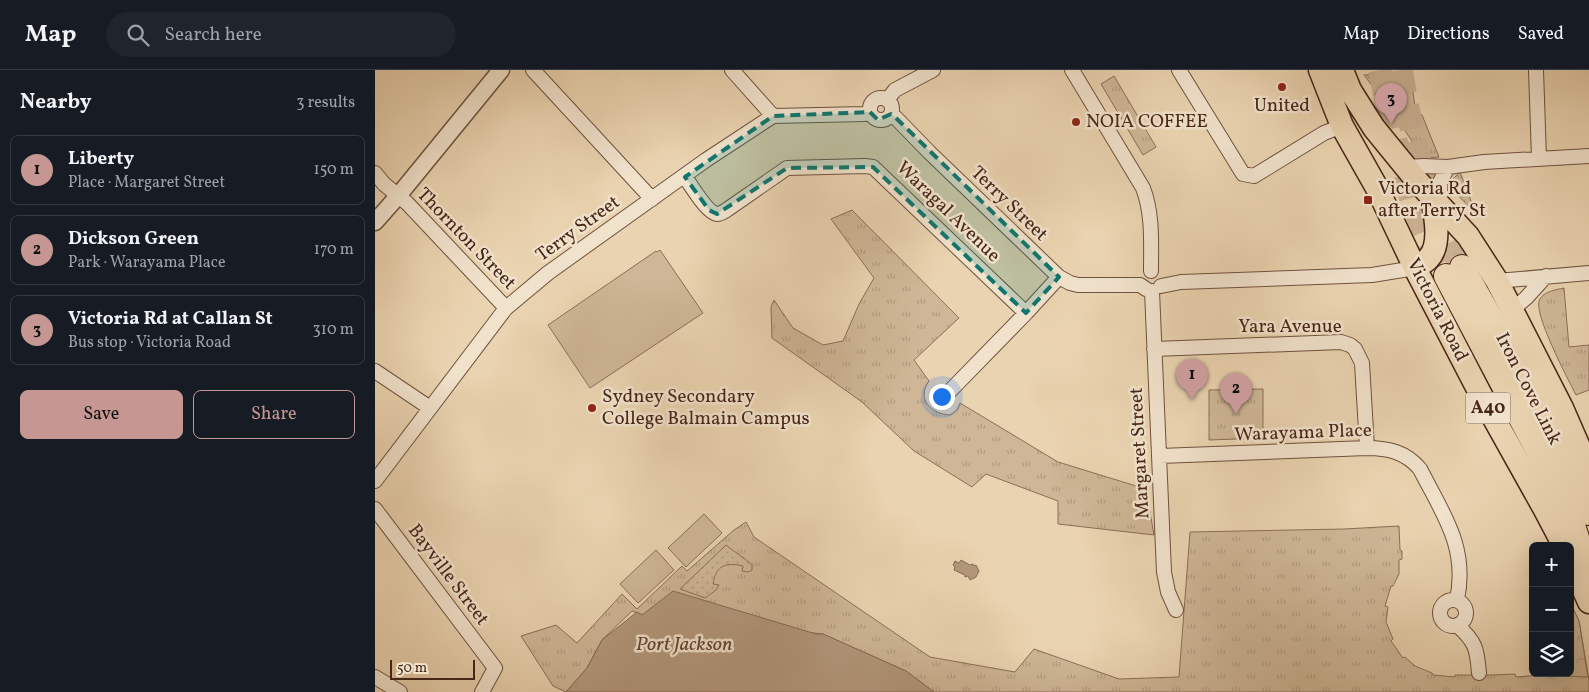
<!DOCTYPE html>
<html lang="en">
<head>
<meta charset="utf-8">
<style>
	body { margin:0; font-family:Vollkorn,serif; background:#20242c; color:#f1f3f6 }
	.controls { position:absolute; right:15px; bottom:15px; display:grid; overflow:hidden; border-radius:8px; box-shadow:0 5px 20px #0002 }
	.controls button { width:45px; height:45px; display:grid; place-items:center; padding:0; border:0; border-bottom:1px solid #363941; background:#171b24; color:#f1f3f6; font:25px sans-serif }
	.scale { position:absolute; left:15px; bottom:12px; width:85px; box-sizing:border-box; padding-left:5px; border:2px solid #482618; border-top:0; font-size:14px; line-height:18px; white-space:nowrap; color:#482618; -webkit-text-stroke:4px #f1e2cc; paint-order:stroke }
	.you { position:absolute; left:566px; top:326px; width:18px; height:18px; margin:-12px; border:4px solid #fff; border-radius:50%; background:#1a73e8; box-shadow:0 0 0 8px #1a73e833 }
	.badge { display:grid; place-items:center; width:32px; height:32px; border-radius:50%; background:#c59692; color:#111; font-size:16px; font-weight:700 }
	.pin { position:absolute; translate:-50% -41px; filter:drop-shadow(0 1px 2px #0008) }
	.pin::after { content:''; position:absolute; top:26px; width:18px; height:15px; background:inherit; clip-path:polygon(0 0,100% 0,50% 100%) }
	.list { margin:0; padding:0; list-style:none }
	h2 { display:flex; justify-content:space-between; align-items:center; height:65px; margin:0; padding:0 20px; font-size:21px }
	h2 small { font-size:16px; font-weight:400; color:#9ea1a6 }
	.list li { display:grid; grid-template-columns:32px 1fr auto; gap:15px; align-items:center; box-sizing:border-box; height:70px; margin:0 10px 10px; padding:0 10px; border:1px solid #363941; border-radius:8px }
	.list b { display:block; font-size:19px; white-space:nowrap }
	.list p { margin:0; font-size:16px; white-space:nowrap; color:#9ea1a6 }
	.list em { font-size:16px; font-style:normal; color:#9ea1a6 }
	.actions { display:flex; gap:10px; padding:15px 20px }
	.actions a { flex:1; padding:11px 0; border:1px solid #c59692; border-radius:8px; text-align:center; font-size:18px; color:#c59692 }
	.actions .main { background:#c59692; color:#111 }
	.icon { flex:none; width:28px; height:28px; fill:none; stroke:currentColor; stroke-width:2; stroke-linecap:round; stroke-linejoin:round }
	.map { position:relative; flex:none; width:1214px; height:622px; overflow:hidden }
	header { display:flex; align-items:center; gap:30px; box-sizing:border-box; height:70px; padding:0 25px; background:#171b24; border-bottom:1px solid #363941 }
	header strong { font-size:24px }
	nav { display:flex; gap:28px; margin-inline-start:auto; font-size:18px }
	.search { width:350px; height:45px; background:#20242c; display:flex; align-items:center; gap:12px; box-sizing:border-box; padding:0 18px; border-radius:28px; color:#9ea1a6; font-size:19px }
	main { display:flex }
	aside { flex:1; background:#171b24 }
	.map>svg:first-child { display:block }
	.grass { fill:url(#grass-tufts); stroke:#8b6e57 }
	.forest { fill:url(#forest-crowns); stroke:#8b6e57 }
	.garden { fill:url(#garden-dots); stroke:#8b6e57 }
	.pitch { fill:#ceb696; stroke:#8b6e57 }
	.water { fill:#b3987c; stroke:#886a54 }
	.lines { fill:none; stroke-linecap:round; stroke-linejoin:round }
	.motorway-tunnel { stroke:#cab092; stroke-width:24; stroke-dasharray:24 12; stroke-linecap:butt }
	.minor-casing { stroke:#70513e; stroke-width:16 }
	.tertiary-casing { stroke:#70513e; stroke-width:19 }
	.trunk-casing { stroke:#482618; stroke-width:25 }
	.motorway-casing { stroke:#482618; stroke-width:26 }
	.minor { stroke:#f1e2cc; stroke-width:14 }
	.tertiary { stroke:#f1e2cc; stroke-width:16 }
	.trunk { stroke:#ead3b0; stroke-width:22 }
	.motorway { stroke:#ead3b0; stroke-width:24 }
	.marked { fill:#0f766e; fill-opacity:0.2; stroke:#0f766e; stroke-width:4; stroke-dasharray:10 6; stroke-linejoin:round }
	.poi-dot { fill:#8f2418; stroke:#f1e2cc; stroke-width:2 }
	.labels { text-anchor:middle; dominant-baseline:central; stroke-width:5; stroke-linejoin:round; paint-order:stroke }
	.shield { fill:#f1e2cc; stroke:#7b5e4e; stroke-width:1 }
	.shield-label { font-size:18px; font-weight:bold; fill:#482618 }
	.poi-label { font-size:19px; fill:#482618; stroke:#f1e2cc; text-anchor:start }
	.street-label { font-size:19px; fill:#482618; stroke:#f1e2cc }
	.water-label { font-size:20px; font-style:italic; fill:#634231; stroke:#f1e2cc }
</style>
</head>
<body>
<header>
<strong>Map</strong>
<div class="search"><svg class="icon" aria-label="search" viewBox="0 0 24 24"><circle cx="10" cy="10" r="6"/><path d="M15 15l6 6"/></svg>Search here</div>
<nav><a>Map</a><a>Directions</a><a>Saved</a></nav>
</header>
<main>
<aside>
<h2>Nearby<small>3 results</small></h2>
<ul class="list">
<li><span class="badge">1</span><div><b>Liberty</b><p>Place · Margaret Street</p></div><em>150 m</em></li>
<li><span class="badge">2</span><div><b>Dickson Green</b><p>Park · Warayama Place</p></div><em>170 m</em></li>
<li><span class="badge">3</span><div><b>Victoria Rd at Callan St</b><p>Bus stop · Victoria Road</p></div><em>310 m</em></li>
</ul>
<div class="actions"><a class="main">Save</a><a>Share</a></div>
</aside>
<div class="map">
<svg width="1214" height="622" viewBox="0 0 1214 622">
	<defs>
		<pattern id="grass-tufts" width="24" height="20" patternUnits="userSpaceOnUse" patternTransform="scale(1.25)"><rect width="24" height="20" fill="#ceb696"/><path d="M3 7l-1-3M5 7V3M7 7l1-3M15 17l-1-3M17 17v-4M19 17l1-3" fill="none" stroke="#b29c81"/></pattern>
		<pattern id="forest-crowns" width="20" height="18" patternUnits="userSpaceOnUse" patternTransform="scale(1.25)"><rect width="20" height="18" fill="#ceb696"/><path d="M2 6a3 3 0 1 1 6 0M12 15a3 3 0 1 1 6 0" fill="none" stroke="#b29c81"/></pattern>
		<pattern id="garden-dots" width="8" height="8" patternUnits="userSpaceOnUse" patternTransform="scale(1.25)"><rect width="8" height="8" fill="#ceb696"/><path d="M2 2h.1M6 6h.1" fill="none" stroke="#b29c81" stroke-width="1.8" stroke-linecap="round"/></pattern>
	</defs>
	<rect width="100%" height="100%" fill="#ead3b0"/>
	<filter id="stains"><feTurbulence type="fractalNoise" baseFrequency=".004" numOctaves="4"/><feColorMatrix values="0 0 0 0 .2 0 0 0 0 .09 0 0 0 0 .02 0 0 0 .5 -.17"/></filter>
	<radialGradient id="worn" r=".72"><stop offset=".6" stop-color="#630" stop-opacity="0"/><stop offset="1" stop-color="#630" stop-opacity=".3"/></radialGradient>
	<path class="grass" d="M1035 1 1041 44 1047 45 1064 87 1048 88 1023 50 989 5Z
		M739 6 781 77 768 85 726 14Z
		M1085 102 1101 144 1078 120 1075 112Z
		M477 140 584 248 539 290 554 311C541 329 556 344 575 345L582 340 585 333 683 392 771 419 779 465 683 454V431L611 404 597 417 539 381 487 332 397 268 396 237 399 230 418 258 448 275 468 271 484 234 499 208 456 149Z
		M1189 218 1194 277 1214 275V320L1201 325C1194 311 1156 240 1165 229 1170 221 1180 220 1189 218Z
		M888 319V368L834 370V320Z
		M371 452 379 467 555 587 640 602 659 579 744 609 804 607 815 462 969 459 1024 456 1025 480 1027 481V489L1024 490V504L1018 516H1016L1010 536 1013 537 1011 552 1018 569 1016 571 1028 588 1030 587 1040 596 1057 603 1058 605 1080 607V605H1118L1140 604 1141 607 1166 605 1167 603H1195V532L1204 551 1214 610V622H559L531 601 448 564 267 545 257 541 227 570 212 598 191 622 178 616 146 566 181 555 202 573 247 524 262 539 307 496 312 501 359 460Z"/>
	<path class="forest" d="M1195 532 1204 551 1213 607 1167 605V603H1195Z"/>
	<path class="garden" d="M351 475C359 482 369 487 377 495V500L373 502 367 501 368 496C351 492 341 495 338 514L344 515 341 520 330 528 305 519Z"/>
	<path class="pitch" d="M285 180 328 243 215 318 173 255 281 181 282 182Z
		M329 444 347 463 311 497 293 478Z
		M281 480 299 500 263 533 245 514Z"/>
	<path class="water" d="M586 490 595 495 598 494 599 496 601 495 604 501 601 507 595 510 593 506 590 507V505L579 500 580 497 578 495 580 491 584 493Z
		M298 521 441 564H448L531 601 559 622H191L212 598 227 570 262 542 267 545Z"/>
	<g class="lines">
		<path class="motorway-tunnel" d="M1005 0 1018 62 1037 131 1054 175 1071 206
			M1026 0C1034 53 1046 107 1067 156 1072 170 1080 184 1087 197"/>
		<g class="minor-casing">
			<path id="minor" d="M158 0 277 129
				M357 0 398 46
				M697 0 768 118C778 144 776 173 776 201
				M804 0 868 104 879 106 949 63 967 56
				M1161 0 1164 88
				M495 39a11 11 0 1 1 22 0a11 11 0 1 1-22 0Z
				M512 30 520 20 558 0
				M516 44 521 48 554 82 684 207 695 213 703 215H765L771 219
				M1030 97 1049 96 1073 97 1109 92 1214 86
				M0 103 9 114 32 133 131 238
				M310 107C316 115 332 143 342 144 346 144 350 141 353 139L412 98 490 96 498 97 651 243
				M1065 135V112L1073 97
				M1122 211 1214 203
				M786 216 806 212 997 205 1040 198
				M777 221 789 502 793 522 801 540
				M1138 239 1151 228 1171 206
				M779 279 966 272 975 275 980 279 987 293 992 378
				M0 301 55 338
				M573 323 651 243 684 207
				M785 386 992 378C1013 378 1031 382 1045 399 1068 444 1093 477 1082 530
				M0 411 131 238 173 203 331 90 398 46 490 44 495 42
				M0 439 120 598 107 622
				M1065 543a13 13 0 1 1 26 0a13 13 0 1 1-26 0Z
				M1082 555C1101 572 1102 579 1104 603
				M0 607 25 622"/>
		</g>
		<g class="tertiary-casing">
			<path id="tertiary" d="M0 152 23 126 126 0"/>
		</g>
		<g class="trunk-casing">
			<path id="trunk" d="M945 0 967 56 1002 118 1040 198 1107 327 1169 438 1189 476
				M967 0 975 20 999 58 1043 112 1093 166 1122 211 1187 338 1204 377 1214 406
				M1040 198C1045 195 1050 192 1053 189 1067 175 1060 145 1057 127
				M1195 489 1214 532"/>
		</g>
		<g class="motorway-casing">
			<path id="motorway" d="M1087 197 1147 304 1203 414 1214 443
				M1071 206 1182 417 1197 452 1214 506"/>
		</g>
		<use href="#minor" class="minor"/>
		<use href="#tertiary" class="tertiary"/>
		<use href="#trunk" class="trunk"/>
		<use href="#motorway" class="motorway"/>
	</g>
	<path class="marked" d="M495 42 503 50 516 44 521 48 684 207 651 243 498 97 412 98 342 144 334 140 310 107 398 46Z"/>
	<g class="poi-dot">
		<circle cx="907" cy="17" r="5"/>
		<circle cx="701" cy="52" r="5"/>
		<rect x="988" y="125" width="10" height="10" rx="2.5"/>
		<circle cx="217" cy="338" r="5"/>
	</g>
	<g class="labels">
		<rect class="shield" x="1090.5" y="322.5" width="45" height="31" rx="4"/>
		<g class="shield-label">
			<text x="1113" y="338">A40</text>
		</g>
		<g class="poi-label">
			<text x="907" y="36" text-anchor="middle">United</text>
			<text x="711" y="52">NOIA COFFEE</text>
			<text x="1003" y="119">Victoria Rd<tspan x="1003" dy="22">after Terry St</tspan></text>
			<text x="227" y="327">Sydney Secondary<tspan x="227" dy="22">College Balmain Campus</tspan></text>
		</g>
		<g class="street-label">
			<text transform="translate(634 134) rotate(44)">Terry Street</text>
			<text transform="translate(573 142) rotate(44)">Waragal Avenue</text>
			<text transform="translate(203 159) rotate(-36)">Terry Street</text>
			<text transform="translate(91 169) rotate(46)">Thornton Street</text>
			<text transform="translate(1062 240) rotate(63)">Victoria Road</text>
			<text x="915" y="257">Yara Avenue</text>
			<text transform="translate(1153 319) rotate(63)">Iron Cove Link</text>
			<text transform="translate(928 363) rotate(-2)">Warayama Place</text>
			<text transform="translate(765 383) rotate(-93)">Margaret Street</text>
			<text transform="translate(73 505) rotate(53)">Bayville Street</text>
		</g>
		<g class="water-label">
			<text x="309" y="575">Port Jackson</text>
		</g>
	</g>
	<rect width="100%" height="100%" filter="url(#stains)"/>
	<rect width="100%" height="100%" fill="url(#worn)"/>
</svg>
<div class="controls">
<button>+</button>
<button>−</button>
<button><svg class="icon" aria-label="layers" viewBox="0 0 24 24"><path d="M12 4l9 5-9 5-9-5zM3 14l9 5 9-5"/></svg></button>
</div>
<div class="scale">50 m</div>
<div class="you"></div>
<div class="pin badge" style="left:817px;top:330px">1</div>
<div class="pin badge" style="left:861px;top:344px">2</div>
<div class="pin badge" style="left:1016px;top:54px">3</div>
</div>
</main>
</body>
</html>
